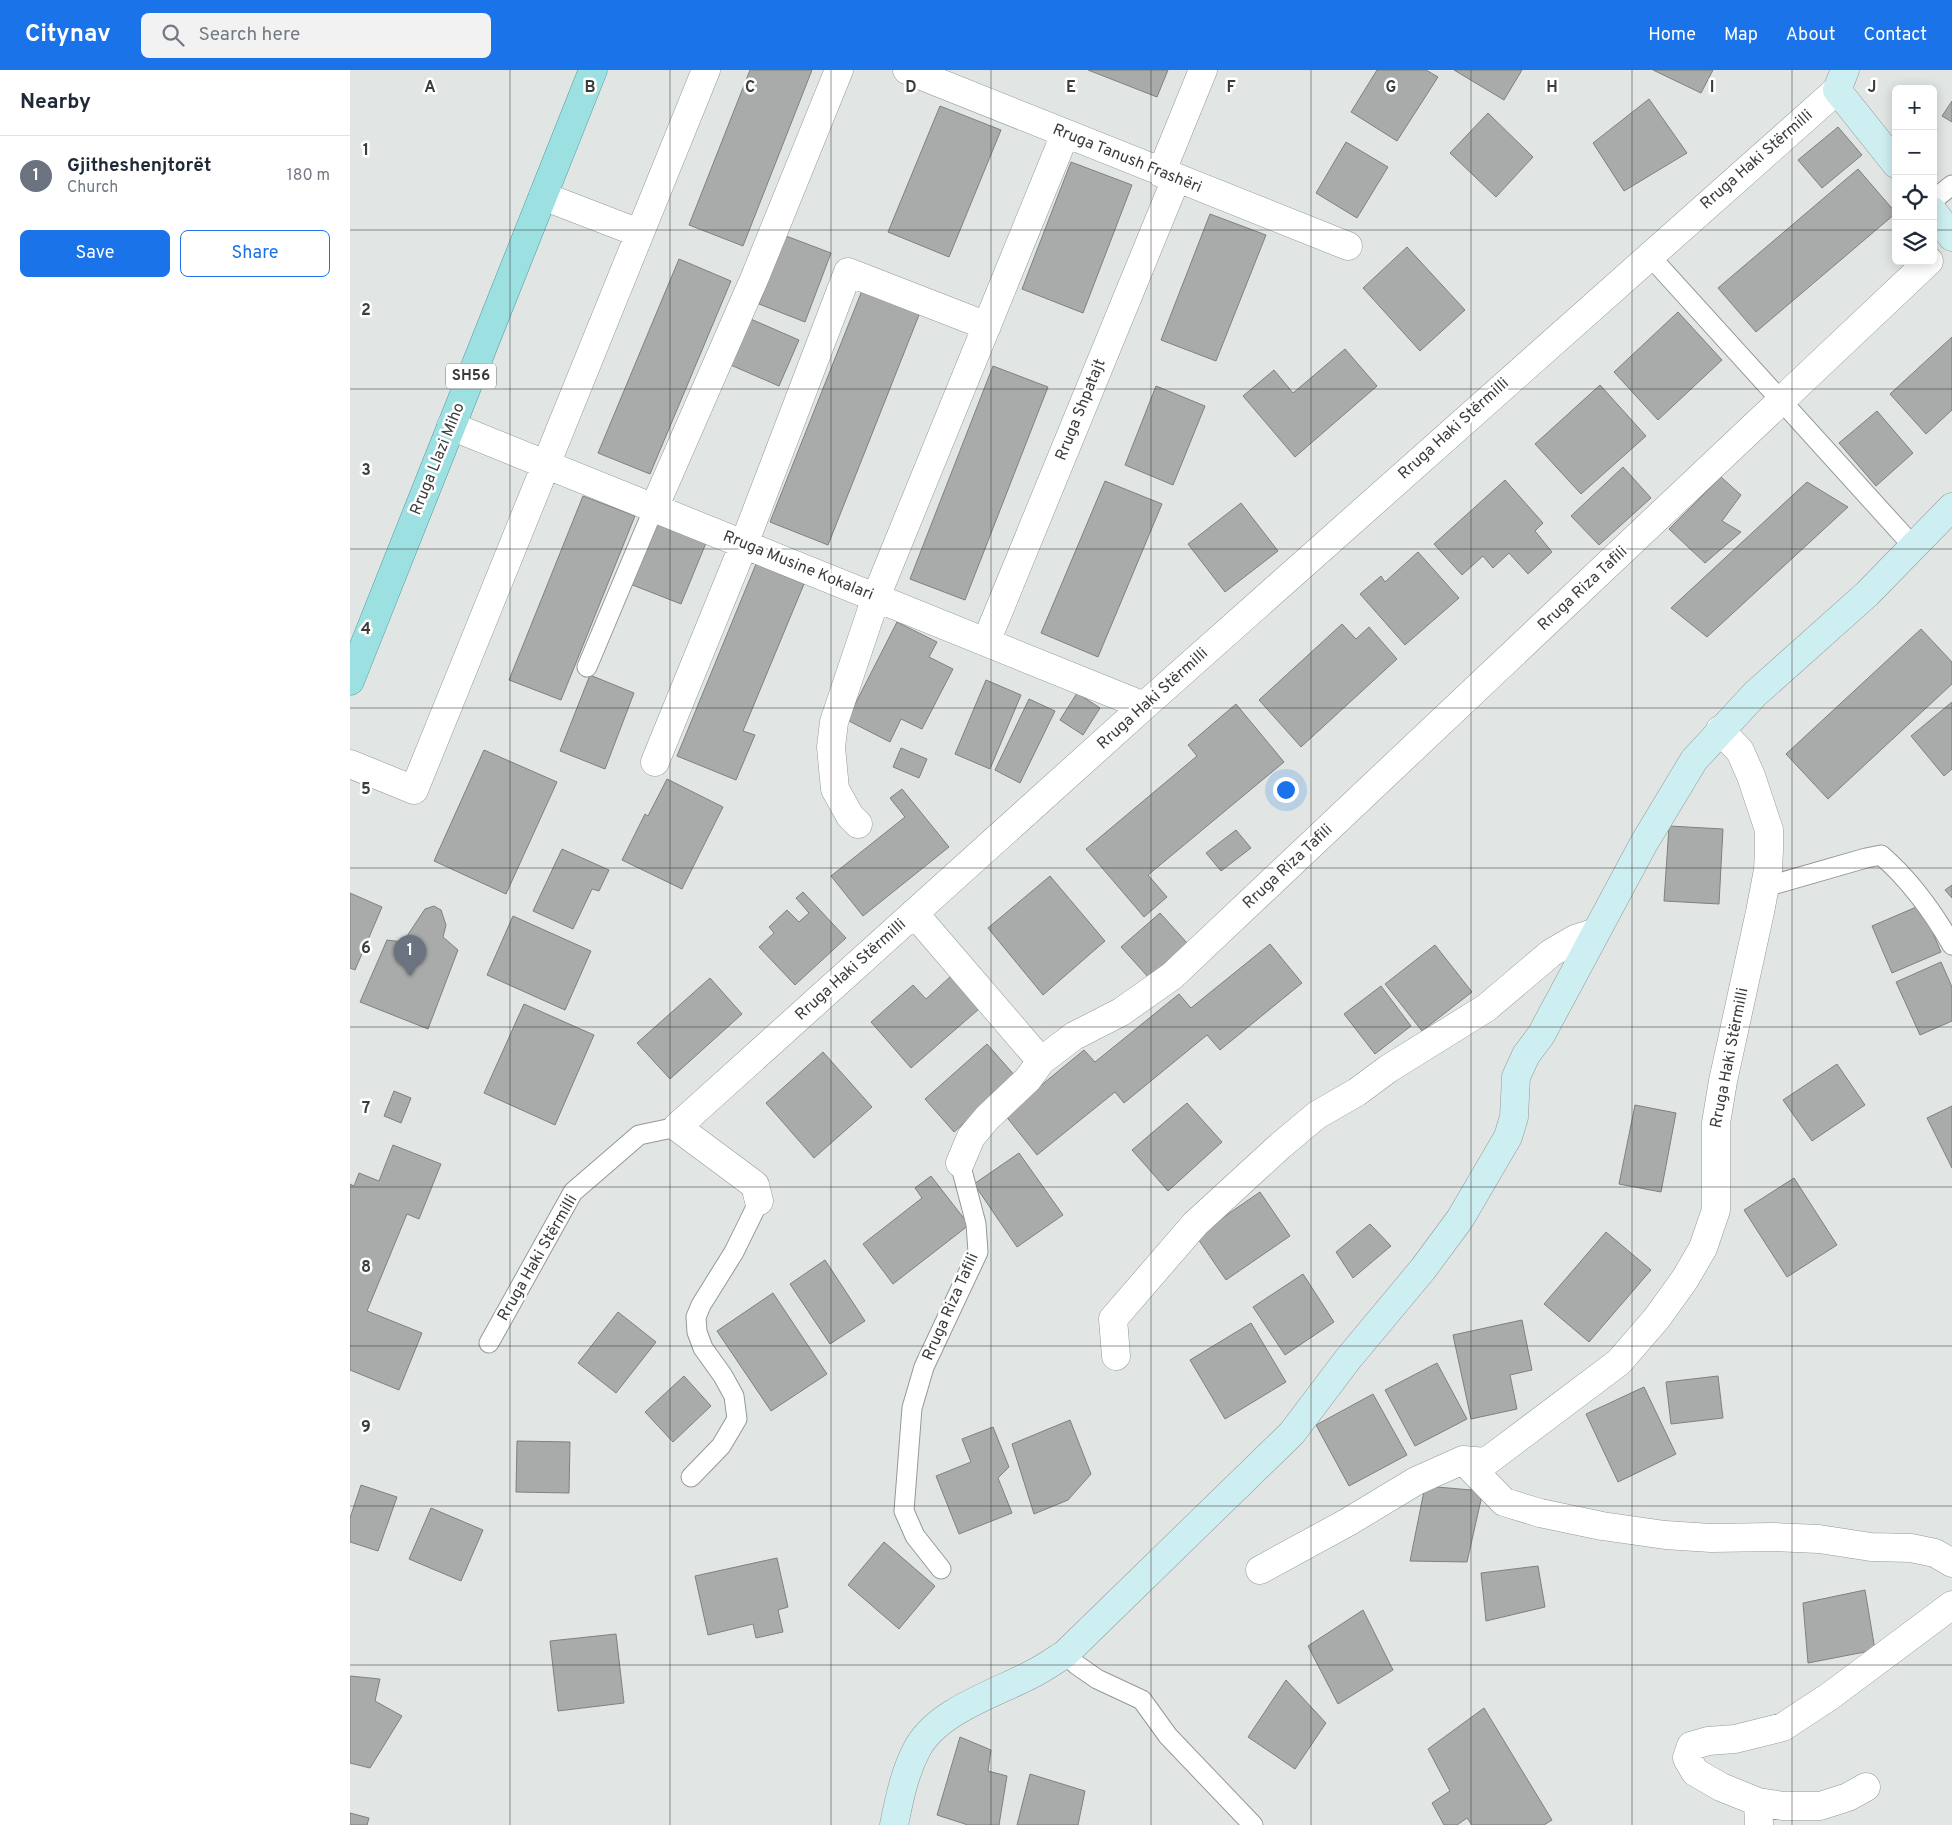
<!DOCTYPE html>
<html lang="en">
<head>
<meta charset="utf-8">
<style>
	body { margin:0; font-family:Overpass,sans-serif; background:#f2f2f3; color:#1f2937 }
	.controls { position:absolute; right:15px; top:15px; display:grid; overflow:hidden; border-radius:8px; box-shadow:0 2px 12px #0003 }
	.controls button { width:45px; height:45px; display:grid; place-items:center; padding:0; border:0; border-bottom:1px solid #e0e1e3; background:#fff; color:#1f2937; font:25px sans-serif }
	.you { position:absolute; left:935px; top:719px; width:18px; height:18px; margin:-12px; border:4px solid #fff; border-radius:50%; background:#1a73e8; box-shadow:0 0 0 8px #1a73e833 }
	.badge { display:grid; place-items:center; width:32px; height:32px; border-radius:50%; background:#1a73e8; color:#fff; font-size:16px; font-weight:700 }
	.pin { position:absolute; translate:-50% -41px; filter:drop-shadow(0 1px 2px #0008) }
	.pin::after { content:''; position:absolute; top:26px; width:18px; height:15px; background:inherit; clip-path:polygon(0 0,100% 0,50% 100%) }
	.list { margin:0; padding:0; list-style:none }
	h2 { display:flex; justify-content:space-between; align-items:center; height:65px; margin:0; padding:0 20px; font-size:21px }
	h2 small { font-size:16px; font-weight:400; color:#747a83 }
	.list li { display:grid; grid-template-columns:32px 1fr auto; gap:15px; align-items:center; box-sizing:border-box; height:80px; padding:0 20px; border-top:1px solid #e0e1e3 }
	.list b { display:block; font-size:19px; white-space:nowrap }
	.list p { margin:0; font-size:16px; white-space:nowrap; color:#747a83 }
	.list em { font-size:16px; font-style:normal; color:#747a83 }
	.actions { display:flex; gap:10px; padding:15px 20px }
	.actions a { flex:1; padding:11px 0; border:1px solid #1a73e8; border-radius:8px; text-align:center; font-size:18px; color:#1a73e8 }
	.actions .main { background:#1a73e8; color:#fff }
	.icon { flex:none; width:28px; height:28px; fill:none; stroke:currentColor; stroke-width:2; stroke-linecap:round; stroke-linejoin:round }
	.map { position:relative; flex:none; width:1602px; height:1755px; overflow:hidden }
	header { display:flex; align-items:center; gap:30px; box-sizing:border-box; height:70px; padding:0 25px; background:#1a73e8; color:#fff }
	header strong { font-size:24px }
	nav { display:flex; gap:28px; margin-inline-start:auto; font-size:18px }
	.search { width:350px; height:45px; background:#f2f2f3; display:flex; align-items:center; gap:12px; box-sizing:border-box; padding:0 18px; border-radius:8px; color:#747a83; font-size:19px }
	main { display:flex }
	aside { flex:1; background:#fff }
	.map>svg:first-child { display:block }
	.building { fill:#a8aba9; stroke:#7e817f }
	.lines { fill:none; stroke-linecap:round; stroke-linejoin:round }
	.lane-casing { stroke:#959897; stroke-width:21 }
	.street-casing { stroke:#959897; stroke-width:29 }
	.secondary-casing { stroke:#959897; stroke-width:29 }
	.primary-casing { stroke:#50999c; stroke-width:29 }
	.lane { stroke:#fff; stroke-width:19 }
	.street { stroke:#fff; stroke-width:28 }
	.secondary { stroke:#ceeff1; stroke-width:28 }
	.primary { stroke:#9de0e2; stroke-width:28 }
	.grid { fill:none; stroke:#3b3d3c; stroke-width:1; stroke-opacity:0.55 }
	.labels { text-anchor:middle; dominant-baseline:central; stroke-width:5; stroke-linejoin:round; paint-order:stroke }
	.shield { fill:#fff; stroke:#767776; stroke-width:1 }
	.shield-label { font-size:15px; font-weight:bold; fill:#3b3d3c }
	.street-label { font-size:16px; fill:#3b3d3c; stroke:#fff }
	.grid-label { font-size:16px; text-anchor:middle; font-weight:bold; fill:#3b3d3c; stroke:#fff; stroke-width:5; stroke-linejoin:round; paint-order:stroke }
</style>
</head>
<body>
<header>
<strong>Citynav</strong>
<div class="search"><svg class="icon" aria-label="search" viewBox="0 0 24 24"><circle cx="10" cy="10" r="6"/><path d="M15 15l6 6"/></svg>Search here</div>
<nav><a>Home</a><a>Map</a><a>About</a><a>Contact</a></nav>
</header>
<main>
<aside>
<h2>Nearby<small></small></h2>
<ul class="list">
<li><span class="badge" style="background:#6b7280">1</span><div><b>Gjitheshenjtorët</b><p>Church</p></div><em>180 m</em></li>
</ul>
<div class="actions"><a class="main">Save</a><a>Share</a></div>
</aside>
<div class="map">
<svg width="1602" height="1755" viewBox="0 0 1602 1755">
	<rect width="100%" height="100%" fill="#e1e6e4"/>
	<path class="building" d="M400 0H462L393 176 339 155Z
		M738 0H818L807 27Z
		M1027 0H1076L1088 7 1047 71 1001 42Z
		M1104 0H1172L1154 30Z
		M1303 0H1363L1351 23Z
		M1299 29 1337 83 1274 121 1243 73Z
		M1602 31V52L1592 46Z
		M590 36 651 60 599 187 538 162Z
		M1138 43 1183 87 1146 127 1100 83Z
		M1488 57 1512 85 1472 118 1448 90Z
		M996 72 1038 97 1007 148 966 123Z
		M721 92 782 115 733 243 672 219Z
		M1508 99 1546 143 1406 262 1368 218Z
		M860 144 916 165 866 291 811 270Z
		M436 166 481 183 455 252 409 234Z
		M1057 177 1115 240 1070 281 1013 218Z
		M329 189 381 211 300 404 248 383Z
		M513 218 571 240 478 475 420 452Z
		M1328 242 1372 290 1308 350 1264 302Z
		M396 247 449 270 429 316 376 293Z
		M1602 267V340L1576 364 1540 324Z
		M995 279 1027 316 945 387 893 326 924 300 943 323Z
		M643 296 698 317 615 530 560 509Z
		M1250 315 1296 366 1231 424 1185 374Z
		M806 316 855 336 823 415 775 395Z
		M1527 341 1563 383 1526 416 1489 373Z
		M1273 397 1301 428 1249 475 1221 446Z
		M1371 407 1391 425 1372 451 1391 462 1355 493 1319 459Z
		M1155 410 1193 453 1185 461 1202 482 1178 504 1159 483 1143 498 1133 486 1112 505 1084 474Z
		M755 411 812 434 748 587 691 563Z
		M1457 412 1498 437 1357 567 1321 538Z
		M233 426 285 446 211 630 159 610Z
		M891 433 928 481 875 522 838 474Z
		M306 453 356 473 331 534 280 514Z
		M1068 482 1109 528 1055 575 1010 524 1031 506 1035 512Z
		M406 494 454 514 393 661 405 665 386 710 327 686Z
		M547 552 587 572 579 587 603 599 572 659 551 649 540 672 497 650Z
		M992 554 1006 569 1019 557 1047 589 951 677 909 630Z
		M1571 559 1602 592V614L1478 729 1436 684Z
		M240 605 284 623 255 699 210 681Z
		M636 610 671 625 640 699 605 684Z
		M727 623 750 638 733 665 710 650Z
		M679 629 705 641 670 713 645 700Z
		M1602 632V699L1594 706 1561 666Z
		M886 634 934 692 798 805 817 827 794 847 736 779 847 686 838 675Z
		M551 678 577 689 569 708 543 697Z
		M134 680 207 712 156 824 84 791Z
		M317 709 373 737 332 819 272 790 295 744 298 746Z
		M552 719 599 777 513 846 481 806 555 747 540 728Z
		M1319 756 1373 759 1369 834 1314 831Z
		M886 760 901 778 871 801 856 783Z
		M212 779 259 800 249 821 242 819 223 859 183 841Z
		M700 806 755 871 693 925 638 858Z
		M1602 815V828L1595 820Z
		M453 822 496 868 445 915 409 877 424 863 419 857 437 840 449 852 459 843 446 828Z
		M0 823 32 837 5 900 0 898Z
		M1571 835 1591 882 1542 903 1522 856Z
		M84 836 91 840 96 855 93 867 108 880 78 959 10 932 37 870 53 872 75 839Z
		M810 843 838 874 799 908 771 877Z
		M163 846 241 881 215 940 137 905Z
		M920 874 952 913 870 980 857 965 774 1033 765 1022 687 1085 655 1045 734 980 745 992 829 924 841 938Z
		M1085 875 1122 922 1072 961 1035 914Z
		M1591 892 1602 917V951L1570 965 1546 912Z
		M601 906 629 939 561 998 521 952 563 915 576 929Z
		M360 908 392 944 320 1009 287 973Z
		M1031 916 1061 956 1025 984 994 944Z
		M174 934 244 965 205 1055 134 1023Z
		M637 974 666 1007 604 1062 575 1029Z
		M473 982 522 1037 464 1088 416 1033Z
		M1487 994 1515 1035 1462 1071 1433 1030Z
		M44 1021 61 1028 51 1053 34 1046Z
		M837 1033 872 1072 818 1121 782 1080Z
		M1285 1035 1326 1043 1311 1122 1269 1114Z
		M1602 1036V1098L1577 1048Z
		M43 1075 91 1094 69 1149 57 1144 17 1241 72 1263 49 1320 0 1300V1114L4 1116 9 1103 29 1111Z
		M669 1083 713 1145 667 1177 624 1114Z
		M581 1106 619 1155 543 1214 513 1174 572 1128 565 1118Z
		M1444 1108 1487 1175 1437 1207 1394 1140Z
		M910 1122 940 1166 876 1210 846 1166Z
		M1020 1154 1041 1176 1003 1208 986 1182Z
		M1256 1162 1301 1200 1239 1272 1194 1234Z
		M475 1190 515 1251 480 1274 440 1214Z
		M953 1204 984 1252 935 1285 903 1237Z
		M423 1223 477 1304 421 1341 367 1261Z
		M268 1242 306 1272 266 1323 228 1293Z
		M1172 1250 1182 1300 1160 1305 1167 1339 1121 1349 1103 1265Z
		M901 1253 936 1312 875 1349 840 1290Z
		M1087 1293 1117 1349 1065 1376 1035 1320Z
		M334 1306 361 1336 323 1372 295 1342Z
		M1368 1306 1373 1348 1321 1354 1316 1312Z
		M1294 1317 1326 1384 1268 1412 1236 1344Z
		M1023 1324 1057 1385 999 1416 966 1355Z
		M720 1350 741 1404 718 1430 684 1444 662 1374Z
		M643 1357 659 1397 648 1408 662 1443 609 1464 586 1406 621 1392 612 1369Z
		M167 1371 220 1372 219 1423 166 1422Z
		M11 1415 47 1427 28 1481 0 1472V1448Z
		M1075 1416 1133 1421 1117 1492 1060 1491Z
		M81 1438 133 1460 111 1511 59 1489Z
		M534 1472 585 1516 549 1559 498 1515Z
		M427 1488 438 1537 428 1540 433 1562 406 1568 403 1554 358 1565 345 1506Z
		M1188 1496 1195 1537 1136 1551 1131 1503Z
		M1515 1520 1525 1580 1458 1593 1453 1533Z
		M1013 1540 1043 1600 988 1634 958 1576Z
		M266 1564 274 1633 208 1641 200 1571Z
		M0 1606 30 1609 25 1631 52 1646 20 1698 0 1693Z
		M936 1610 976 1653 945 1699 898 1667Z
		M1134 1638 1202 1750 1194 1755H1122L1117 1748 1107 1755H1094L1082 1733 1100 1721 1078 1679Z
		M610 1667 641 1680 638 1701 657 1706 649 1755H618L587 1745Z
		M680 1704 735 1721 728 1755H667Z
		M0 1743 19 1748 17 1755H0Z"/>
	<g class="lines">
		<g class="lane-casing">
			<path id="lane" d="M1583 130 1602 115
				M1299 185 1563 476
				M237 597 304 438
				M1415 817 1516 788 1531 785C1560 810 1583 842 1602 875
				M139 1273 223 1122 289 1065 327 1057
				M341 1407 371 1376 387 1349 384 1326 373 1306 353 1278 347 1262 346 1247 351 1235 384 1182 409 1131
				M591 1499 565 1466 554 1441 562 1338 574 1297 628 1182 626 1154 610 1093
				M715 1584 727 1595 747 1609 792 1630 818 1666 903 1755"/>
		</g>
		<g class="street-casing">
			<path id="street" d="M557 0 998 176
				M811 103 853 0
				M193 126 289 163
				M101 356 794 636
				M304 438 405 207 489 0
				M636 572 826 109
				M305 692 394 474 498 202 637 256
				M0 694 64 720 356 0
				M508 754 500 746 485 719 481 677 484 652 526 527 715 64
				M564 843 691 991
				M610 1093 621 1067 637 1048 678 1009 691 991 724 966 771 942 822 906 1579 191
				M409 1131 405 1115 327 1057 794 636 1487 20
				M766 1286 763 1249 845 1154 930 1076 967 1045 1007 1022 1038 999 1136 938 1201 883 1225 869 1246 862
				M1113 1390 1154 1432 1190 1443 1252 1456 1315 1465 1361 1468 1424 1467 1469 1469 1521 1477 1561 1478 1585 1483 1602 1493
				M910 1500 998 1452 1066 1411 1113 1390 1136 1392 1269 1292 1307 1248 1335 1209 1353 1178 1366 1140V1053L1373 1011 1410 842 1418 800 1419 780V760L1401 706 1390 681 1370 660
				M1516 1717 1498 1727 1470 1736H1433L1408 1732 1371 1717 1345 1702 1337 1688 1341 1676 1358 1671 1385 1669 1433 1657 1480 1626 1602 1535
				M1408 1732 1409 1755"/>
		</g>
		<g class="secondary-casing">
			<path id="secondary" d="M1495 0 1487 20 1546 94
				M1583 141 1602 167
				M544 1755C549 1731 554 1704 566 1681 586 1640 648 1623 686 1602 696 1597 705 1590 715 1584L942 1363 998 1289 1073 1199 1110 1149 1158 1067 1164 1047 1166 1007 1176 985 1191 965 1294 773 1344 690 1405 624 1517 524 1602 437"/>
		</g>
		<g class="primary-casing">
			<path id="primary" d="M0 611 243 0"/>
		</g>
		<use href="#lane" class="lane"/>
		<use href="#street" class="street"/>
		<use href="#secondary" class="secondary"/>
		<use href="#primary" class="primary"/>
	</g>
	<path class="grid" d="M160 0V1755M320 0V1755M481 0V1755M641 0V1755M801 0V1755M961 0V1755M1121 0V1755M1282 0V1755M1442 0V1755M0 160H1546M1583 160H1602M0 319H1602M0 479H1602M0 638H1602M0 798H1602M0 957H1602M0 1117H1602M0 1276H1602M0 1436H1602M0 1595H1602"/>
	<g class="labels">
		<rect class="shield" x="96" y="293.5" width="50" height="25" rx="4"/>
		<g class="shield-label">
			<text x="121" y="306">SH56</text>
		</g>
		<g class="street-label">
			<text transform="translate(777 89) rotate(22)">Rruga Tanush Frashëri</text>
			<text transform="translate(1407 90) rotate(-41)">Rruga Haki Stërmilli</text>
			<text transform="translate(731 340) rotate(-68)">Rruga Shpatajt</text>
			<text transform="translate(1104 359) rotate(-42)">Rruga Haki Stërmilli</text>
			<text transform="translate(88 389) rotate(-68)">Rruga Llazi Miho</text>
			<text transform="translate(448 496) rotate(22)">Rruga Musine Kokalari</text>
			<text transform="translate(1233 519) rotate(-43)">Rruga Riza Tafili</text>
			<text transform="translate(803 629) rotate(-42)">Rruga Haki Stërmilli</text>
			<text transform="translate(938 797) rotate(-43)">Rruga Riza Tafili</text>
			<text transform="translate(501 900) rotate(-42)">Rruga Haki Stërmilli</text>
			<text transform="translate(1380 988) rotate(-79)">Rruga Haki Stërmilli</text>
			<text transform="translate(188 1188) rotate(-60)">Rruga Haki Stërmilli</text>
			<text transform="translate(601 1237) rotate(-66)">Rruga Riza Tafili</text>
		</g>
	</g>
	<g class="grid-label">
		<text x="80" y="22">A</text>
		<text x="240" y="22">B</text>
		<text x="400" y="22">C</text>
		<text x="561" y="22">D</text>
		<text x="721" y="22">E</text>
		<text x="881" y="22">F</text>
		<text x="1041" y="22">G</text>
		<text x="1202" y="22">H</text>
		<text x="1362" y="22">I</text>
		<text x="1522" y="22">J</text>
		<text x="16" y="85">1</text>
		<text x="16" y="245">2</text>
		<text x="16" y="405">3</text>
		<text x="16" y="564">4</text>
		<text x="16" y="724">5</text>
		<text x="16" y="883">6</text>
		<text x="16" y="1043">7</text>
		<text x="16" y="1202">8</text>
		<text x="16" y="1362">9</text>
	</g>
</svg>
<div class="controls">
<button>+</button>
<button>−</button>
<button><svg class="icon" aria-label="locate" viewBox="0 0 24 24"><circle cx="12" cy="12" r="6"/><path d="M12 2v4M12 18v4M2 12h4M18 12h4"/></svg></button>
<button><svg class="icon" aria-label="layers" viewBox="0 0 24 24"><path d="M12 4l9 5-9 5-9-5zM3 14l9 5 9-5"/></svg></button>
</div>
<div class="you"></div>
<div class="pin badge" style="left:60px;top:906px;background:#6b7280">1</div>
</div>
</main>
</body>
</html>
